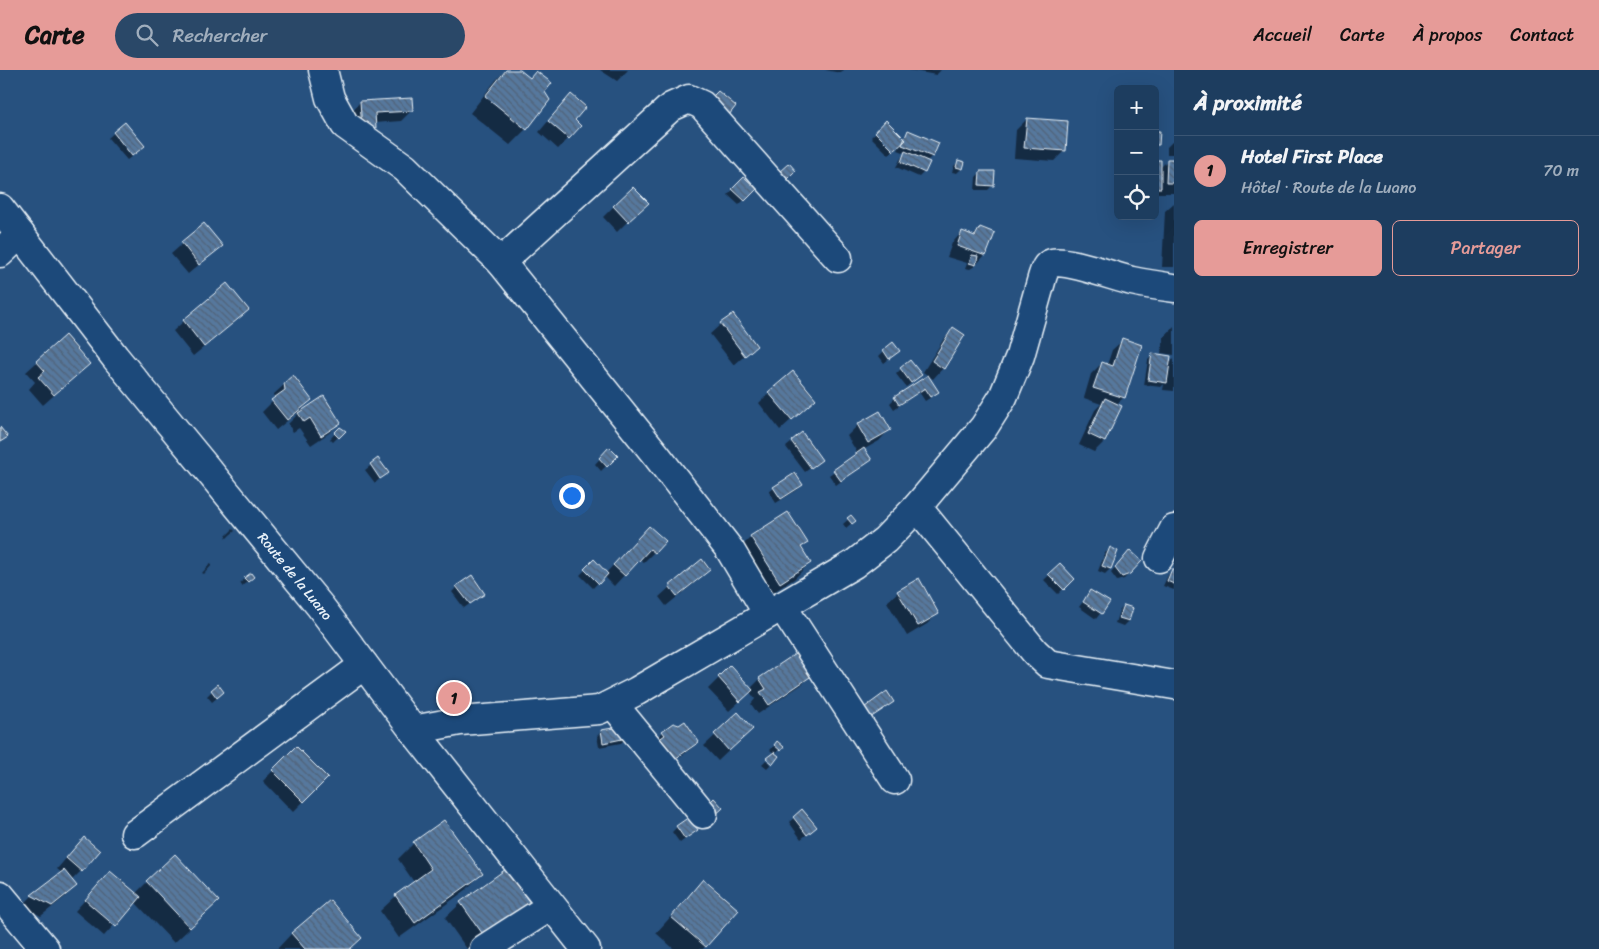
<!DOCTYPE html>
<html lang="fr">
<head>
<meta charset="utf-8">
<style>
	body { margin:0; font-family:Sriracha,sans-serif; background:#2a4868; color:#f1f3f6 }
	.controls { position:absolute; right:15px; top:15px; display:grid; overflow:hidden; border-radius:8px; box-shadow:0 5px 20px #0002 }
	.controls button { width:45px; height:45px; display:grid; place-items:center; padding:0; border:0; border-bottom:1px solid #3b5674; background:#1d3d5f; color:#f1f3f6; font:25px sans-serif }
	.you { position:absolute; left:571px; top:425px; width:18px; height:18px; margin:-12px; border:4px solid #fff; border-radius:50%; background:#1a73e8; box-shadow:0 0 0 8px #1a73e833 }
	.badge { display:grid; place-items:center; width:32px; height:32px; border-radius:50%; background:#e69b98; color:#111; font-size:16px; font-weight:700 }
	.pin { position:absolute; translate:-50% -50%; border:2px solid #fff; box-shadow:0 1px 5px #0006 }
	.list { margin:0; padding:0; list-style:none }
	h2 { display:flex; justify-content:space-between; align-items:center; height:65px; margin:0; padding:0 20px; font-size:21px }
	h2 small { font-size:16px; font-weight:400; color:#a0aebd }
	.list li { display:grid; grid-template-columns:32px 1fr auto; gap:15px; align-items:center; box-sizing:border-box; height:70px; padding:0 20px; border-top:1px solid #3b5674 }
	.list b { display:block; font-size:19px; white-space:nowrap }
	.list p { margin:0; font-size:16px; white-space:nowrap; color:#a0aebd }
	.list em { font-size:16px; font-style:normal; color:#a0aebd }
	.actions { display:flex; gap:10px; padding:15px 20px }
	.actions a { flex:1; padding:11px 0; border:1px solid #e69b98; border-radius:8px; text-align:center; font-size:18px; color:#e69b98 }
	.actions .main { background:#e69b98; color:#111 }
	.icon { flex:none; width:28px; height:28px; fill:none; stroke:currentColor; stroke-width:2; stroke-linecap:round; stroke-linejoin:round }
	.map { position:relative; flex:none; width:1174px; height:879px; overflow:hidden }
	header { display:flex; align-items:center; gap:30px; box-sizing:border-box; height:70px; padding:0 25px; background:#e69b98; color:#111 }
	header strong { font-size:24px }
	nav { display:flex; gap:28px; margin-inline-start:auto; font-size:18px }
	.search { width:350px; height:45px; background:#2a4868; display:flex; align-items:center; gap:12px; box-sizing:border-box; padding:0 18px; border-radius:28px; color:#a0aebd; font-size:19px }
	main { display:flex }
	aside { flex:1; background:#1d3d5f }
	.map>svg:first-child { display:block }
	.shadow { fill:#0007 }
	.building { fill:url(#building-back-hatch); stroke:#e8f1f8 }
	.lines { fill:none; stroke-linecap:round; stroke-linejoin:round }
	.minor-casing { stroke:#e8f1f8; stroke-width:31 }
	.minor { stroke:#1f4a7a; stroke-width:28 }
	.labels { text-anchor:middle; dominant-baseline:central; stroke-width:4; stroke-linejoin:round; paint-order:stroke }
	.street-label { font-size:14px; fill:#e8f1f8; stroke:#1f4a7a }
</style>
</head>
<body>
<header>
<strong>Carte</strong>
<div class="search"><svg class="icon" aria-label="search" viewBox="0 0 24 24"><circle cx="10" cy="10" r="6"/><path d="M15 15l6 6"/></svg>Rechercher</div>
<nav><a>Accueil</a><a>Carte</a><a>À propos</a><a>Contact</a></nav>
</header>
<main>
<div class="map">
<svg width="1174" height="879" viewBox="0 0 1174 879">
	<defs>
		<pattern id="building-back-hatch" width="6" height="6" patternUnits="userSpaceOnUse" patternTransform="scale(1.25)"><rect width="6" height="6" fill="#57789d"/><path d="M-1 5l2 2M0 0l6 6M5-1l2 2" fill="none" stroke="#4f6278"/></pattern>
	</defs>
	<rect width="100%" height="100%" fill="#27517f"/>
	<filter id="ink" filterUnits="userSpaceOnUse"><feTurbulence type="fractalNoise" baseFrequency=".02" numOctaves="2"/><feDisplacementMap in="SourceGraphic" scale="10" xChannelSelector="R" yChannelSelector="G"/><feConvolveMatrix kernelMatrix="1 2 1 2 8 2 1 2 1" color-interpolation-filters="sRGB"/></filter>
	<g filter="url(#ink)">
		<path class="shadow" d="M506 0H518L549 30 526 59 510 75 470 43 496 10Z
			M600 0H628L617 11Z
			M825 0H844L841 3Z
			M909 0H941L936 5Z
			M360 32 412 40 401 51 374 53V58L364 68 350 43Z
			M561 36 573 50 568 69 558 79 539 62Z
			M1027 49 1065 80 1054 91 1014 88 1016 60Z
			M886 52 903 69 909 62 932 86 926 92 924 102 919 107 896 97 901 88 906 83 898 80 901 74 889 85 871 67Z
			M125 53 139 81 127 90 108 68Z
			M1172 72H1174V84H1167V77Z
			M1168 90H1174V123H1155V92L1160 98Z
			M959 91 962 98 957 103 952 102 954 96Z
			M981 102 993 115 988 120H975L976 107Z
			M744 108 755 119 739 135 728 125Z
			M1174 133V197H1162L1165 141Z
			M614 136 636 143 617 162 603 147Z
			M204 155 221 176 188 204 171 184Z
			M980 159 985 185 975 196 970 199 965 198 967 193 947 187 952 173 962 162 973 166Z
			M248 240 237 250 193 286 173 261 184 251Z
			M721 254 756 276 734 295 710 264Z
			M1174 256V285L1161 283 1164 267Z
			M953 259 943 298 933 309 923 302 943 270Z
			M1123 270 1124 327 1116 335 1104 372 1094 382 1079 375 1095 340 1101 334 1084 328 1091 304 1102 293 1107 295 1112 280Z
			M884 281 893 286 884 293 879 286Z
			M1153 285 1168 294 1174 288V321L1163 320 1164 314 1161 317 1144 315 1148 290Z
			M37 292 78 304 43 335 29 319 35 312 26 302Z
			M901 299 915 310 906 317 896 304Z
			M928 306 938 322 933 326 925 331 919 322 894 339 890 333 895 328Z
			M285 314 311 330 298 343 299 344 340 352 329 363 311 375 299 358 293 362 288 354 298 344 297 343 276 360 262 342 275 329 274 324Z
			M769 323 814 329 780 360 759 333Z
			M858 355 889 360 879 371 863 380 870 390 836 415 829 405 858 384 847 366Z
			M340 358 344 361 333 372 330 369Z
			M802 364 821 390 805 402 786 377Z
			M609 379 616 386 601 401 595 394Z
			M378 390 382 407 375 413 365 400Z
			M802 415 797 420 776 433 769 422 774 418Z
			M788 443 806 472 800 479 810 493 794 509 764 528 735 483 751 467Z
			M851 447 854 451 846 458 843 454Z
			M233 459 235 461 230 465 227 468 225 467Z
			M638 468 654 482 644 492 639 489 614 516 604 506 593 518 580 505 594 491 606 503Z
			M1110 479 1117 481 1110 499 1105 504 1098 501 1105 483Z
			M1125 487 1130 503 1124 509 1117 511 1111 503Z
			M702 491 708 500 698 510 666 536 659 527 670 517Z
			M210 494 212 495 204 504 202 503Z
			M1060 495 1073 509 1058 524 1044 510Z
			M1173 500 1174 501V520L1163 516 1168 505Z
			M253 507 242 516 240 513 245 509Z
			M457 517 478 528 464 538 452 522Z
			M1091 521 1108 533 1096 549 1079 537Z
			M898 522 938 543 927 554 907 566 887 532Z
			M1124 536 1132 539 1128 551 1123 556 1115 553 1119 541Z
			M798 584 812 605 801 615 758 644 751 634 755 629 750 622 729 641 708 619 730 597 750 619 760 609Z
			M212 621 218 627 212 632 207 626Z
			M738 644 741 669 718 691 704 676Z
			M602 661 626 668 621 673 599 677 597 666Z
			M663 662 698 672 687 682 661 700 652 672Z
			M777 673 782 677 775 684 770 680Z
			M296 677 327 708 293 742 263 711Z
			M766 690 771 694 767 698 762 694Z
			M794 748 810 762 801 769 789 752Z
			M444 752 481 804 466 820 399 868 380 841 396 826 414 812 398 789 414 773Z
			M677 757 697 760 680 773 672 762Z
			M74 779 81 801 71 811 75 816 65 827 41 846 22 836 32 826 62 803 57 799Z
			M505 801 479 879H467L445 848 461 833Z
			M703 811 737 840 703 879H674L656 863Z
			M147 812 202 847 174 873 135 832 104 866 75 841 100 813 135 824Z
			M292 863 350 879H277Z"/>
		<path class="building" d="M506 0H520L530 8 536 1 552 13 545 22 550 30 527 60 485 26Z
			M718 21 736 36 729 45 710 29Z
			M571 24 586 37 575 50 581 56 569 69 548 51Z
			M412 28 413 41 375 43 376 58 362 59 360 31Z
			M1027 48 1068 51 1066 81 1024 78Z
			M886 50 906 70 894 81 875 62Z
			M125 52 145 76 132 86 113 62Z
			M908 60 939 73 933 87 902 75Z
			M1155 61H1160L1159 75H1155Z
			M905 81 930 92 925 103 901 92Z
			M1167 89H1174V113H1166Z
			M958 90 965 92 963 99 956 97Z
			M1155 90H1161V118H1155Z
			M789 93 796 101 787 110 779 102Z
			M980 101H995L994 116 979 115Z
			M744 107 757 119 745 131 732 119Z
			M633 117 649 133 628 152 613 136Z
			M204 153 223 176 199 195 181 172Z
			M980 157 995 163 986 186 957 176 962 161 975 166Z
			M972 185 978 186 976 195 969 193Z
			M227 213 249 240 204 277 183 250Z
			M733 244 757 276 745 286 720 253Z
			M953 257 965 265 944 299 932 291Z
			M65 265 90 294 54 325 38 307 45 301 36 291Z
			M1122 268 1142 275 1125 328 1093 318 1102 292 1113 296Z
			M893 272 900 281 889 289 883 280Z
			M1152 283 1171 286 1167 313 1148 310Z
			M910 290 922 305 911 313 900 298Z
			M793 301 816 329 792 350 768 322Z
			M293 305 312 330 287 350 271 330 285 320 284 313Z
			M928 305 939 322 931 327 925 318 899 335 894 327Z
			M324 326 341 353 321 366 310 348 304 352 298 343Z
			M1105 328 1122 336 1105 372 1088 364Z
			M880 341 891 360 868 373 857 354Z
			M0 357 8 367 0 372Z
			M340 357 346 361 339 368 334 363Z
			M802 362 822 390 811 398 791 371Z
			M609 377 618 386 607 397 599 388Z
			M864 378 872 390 841 411 833 400Z
			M378 388 389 403 380 409 370 394Z
			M795 403 803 415 781 429 773 417Z
			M788 442 808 473 801 477 811 493 780 513 750 466Z
			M851 445 856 451 852 454 847 448Z
			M649 456 666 471 655 483 650 479 625 506 613 495Z
			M1110 477 1118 481 1111 499 1102 496Z
			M1130 480 1142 491 1130 504 1122 507 1115 498Z
			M594 489 608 504 599 514 584 499Z
			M702 489 710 500 677 526 669 516Z
			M1060 493 1075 509 1064 520 1048 504Z
			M1172 499H1174V514L1167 511Z
			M251 503 254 507 248 512 244 508Z
			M472 505 485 524 470 534 456 516Z
			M919 508 939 544 918 556 897 521Z
			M1090 520 1110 532 1102 544 1083 532Z
			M1124 535 1133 538 1129 551 1119 548Z
			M798 582 813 605 769 635 760 622 766 619 759 608Z
			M730 595 753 620 740 632 718 607Z
			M218 614 224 622 217 628 211 620Z
			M887 621 894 632 867 650 861 640Z
			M738 642 753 659 729 681 714 664Z
			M685 651 699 672 672 691 658 670 665 665 662 661 673 653 679 655Z
			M625 656 627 668 603 673 601 660Z
			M777 671 784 677 781 681 774 675Z
			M296 676 328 708 304 732 272 700Z
			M774 682 779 686 773 694 766 688Z
			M714 728 723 738 714 746 706 736Z
			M802 739 817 757 807 765 793 747Z
			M689 747 698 760 685 769 676 756Z
			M444 750 483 804 415 853 395 825 431 799 413 772Z
			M84 767 100 781 82 802 66 788Z
			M175 784 219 831 190 858 146 811Z
			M506 799 533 837 487 870 460 832Z
			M64 800 77 816 52 836 31 825Z
			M110 801 141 827 116 857 85 830Z
			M703 809 739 840 706 877 671 847Z
			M330 830 362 868 350 879H305L291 863Z"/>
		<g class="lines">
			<g class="minor-casing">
				<g id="minor">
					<path d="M323 0 330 28 345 55 405 98 501 192 657 386 730 480 768 544"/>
					<path id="s1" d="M0 138 115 287 320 536 413 660 586 879"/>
					<path d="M0 183 20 164"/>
					<path d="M501 192 671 37 689 29 702 35 838 188"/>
					<path d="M917 437 1035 582 1048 594 1174 615"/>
					<path d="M1159 488 1174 459"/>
					<path d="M782 536 895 710"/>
					<path d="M613 634 703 744"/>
					<path d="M413 660 460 651 599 640 637 621 854 494 885 470 917 437 984 357 1003 327 1020 286 1042 208C1044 202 1045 195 1052 193 1067 189 1115 207 1132 211 1146 214 1160 216 1174 218"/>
					<path d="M135 764 364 595"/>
					<path d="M0 825 45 879"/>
					<path d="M484 879 551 836"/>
				</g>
			</g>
			<use href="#minor" class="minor"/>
		</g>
	</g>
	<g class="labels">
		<g class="street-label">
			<text stroke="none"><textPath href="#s1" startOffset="472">Route de la Luano</textPath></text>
		</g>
	</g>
</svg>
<div class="controls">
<button>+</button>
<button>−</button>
<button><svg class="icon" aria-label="locate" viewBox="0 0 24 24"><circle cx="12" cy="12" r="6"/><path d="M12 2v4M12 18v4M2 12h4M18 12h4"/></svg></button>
</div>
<div class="you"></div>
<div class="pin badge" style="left:454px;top:628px">1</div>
</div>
<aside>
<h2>À proximité<small></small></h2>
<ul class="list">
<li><span class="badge">1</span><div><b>Hotel First Place</b><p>Hôtel · Route de la Luano</p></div><em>70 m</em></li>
</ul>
<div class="actions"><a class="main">Enregistrer</a><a>Partager</a></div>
</aside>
</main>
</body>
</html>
